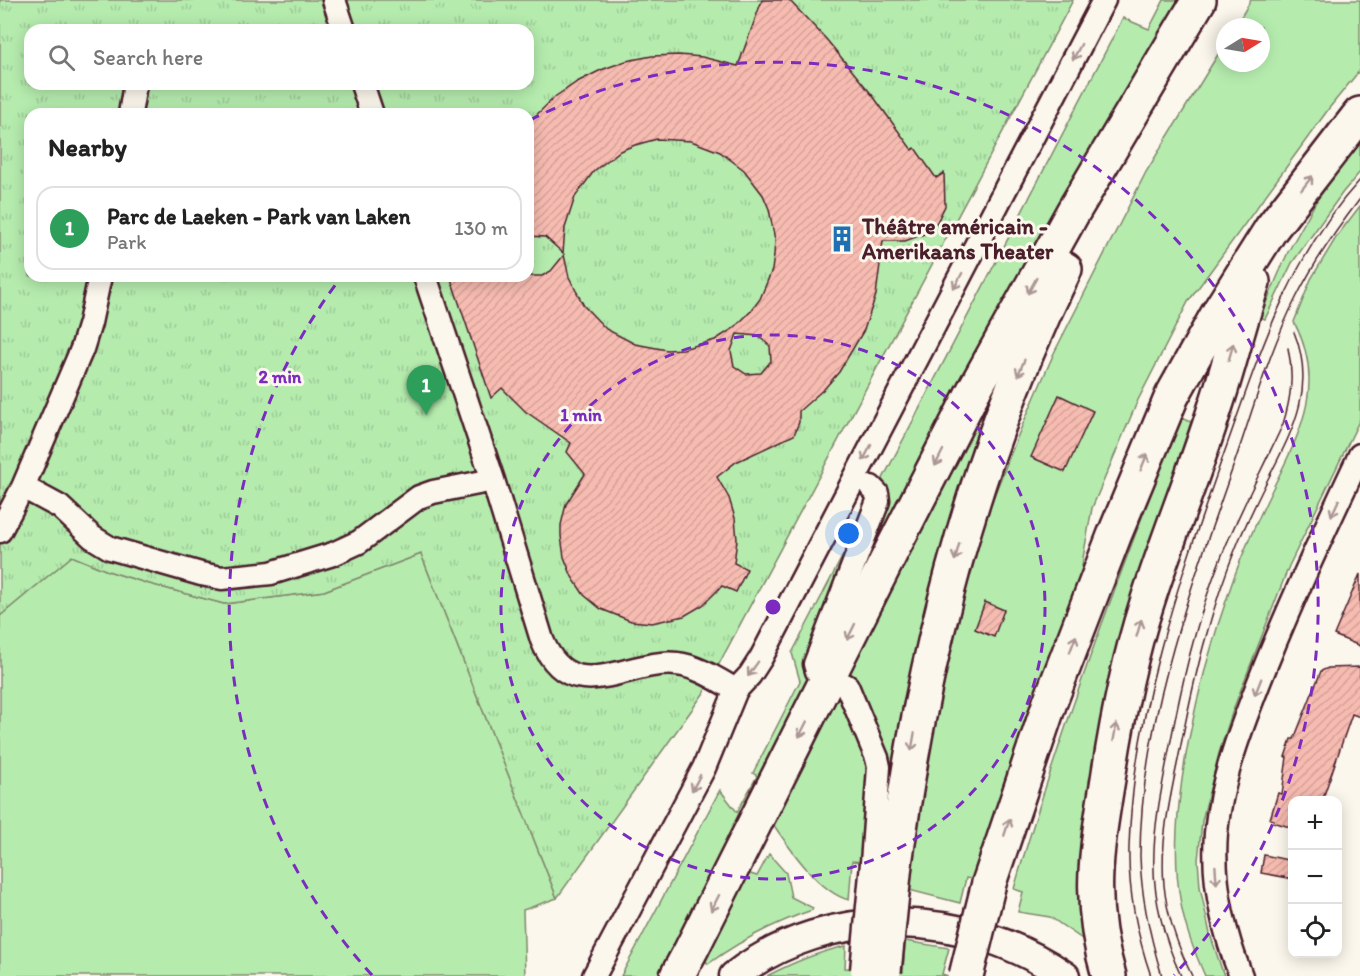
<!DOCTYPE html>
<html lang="en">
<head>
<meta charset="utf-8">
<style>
	body { margin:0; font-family:Itim,sans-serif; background:#f6f6f6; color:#222 }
	.controls { position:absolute; right:18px; bottom:18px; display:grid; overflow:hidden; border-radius:12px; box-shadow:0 3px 15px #0003 }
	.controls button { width:54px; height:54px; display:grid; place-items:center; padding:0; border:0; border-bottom:2px solid #e0e0e0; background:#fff; color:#222; font:30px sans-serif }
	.compass { position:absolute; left:1216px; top:18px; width:54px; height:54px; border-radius:50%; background:#fff; box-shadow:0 3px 15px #0003; rotate:79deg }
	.you { position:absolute; left:849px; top:534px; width:21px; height:21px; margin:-15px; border:4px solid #fff; border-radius:50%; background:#1a73e8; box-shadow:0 0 0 9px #1a73e833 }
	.badge { display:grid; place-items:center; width:39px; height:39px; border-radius:50%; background:#2563eb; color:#fff; font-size:20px; font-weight:700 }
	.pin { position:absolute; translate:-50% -50px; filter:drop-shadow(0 2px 3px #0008) }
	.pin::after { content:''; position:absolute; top:32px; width:21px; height:18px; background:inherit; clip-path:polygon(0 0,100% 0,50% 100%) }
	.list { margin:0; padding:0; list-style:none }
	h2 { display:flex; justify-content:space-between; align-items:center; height:78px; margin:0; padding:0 24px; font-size:26px }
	h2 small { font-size:20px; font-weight:400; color:#767676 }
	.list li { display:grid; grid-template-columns:39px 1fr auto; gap:18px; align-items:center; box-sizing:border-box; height:84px; margin:0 12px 12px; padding:0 12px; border:2px solid #e0e0e0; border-radius:18px }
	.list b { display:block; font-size:22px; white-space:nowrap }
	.list p { margin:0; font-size:20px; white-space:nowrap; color:#767676 }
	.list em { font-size:20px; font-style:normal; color:#767676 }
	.icon { flex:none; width:33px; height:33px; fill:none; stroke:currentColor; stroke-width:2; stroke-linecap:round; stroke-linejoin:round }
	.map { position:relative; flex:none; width:1360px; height:976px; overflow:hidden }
	.search { position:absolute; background:#fff; box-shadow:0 3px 15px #0003; left:24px; top:24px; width:510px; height:66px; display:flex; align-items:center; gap:15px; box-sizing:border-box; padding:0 21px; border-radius:18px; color:#767676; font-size:22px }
	.panel { position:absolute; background:#fff; box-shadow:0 3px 15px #0003; left:24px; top:108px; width:510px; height:174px; border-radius:18px }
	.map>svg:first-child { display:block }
	.green { fill:#b5ecae; stroke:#80866c; stroke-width:1.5 }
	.park { fill:url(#park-tufts); stroke:#80866c; stroke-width:1.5; fill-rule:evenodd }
	.building { fill:url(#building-hatch); stroke:#4a1f2b; stroke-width:1.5; fill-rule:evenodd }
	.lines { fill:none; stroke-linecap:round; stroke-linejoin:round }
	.minor-casing { stroke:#4a1f2b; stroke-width:27 }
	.major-casing { stroke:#4a1f2b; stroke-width:33 }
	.highway-casing { stroke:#4a1f2b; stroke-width:38 }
	.minor { stroke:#fbf7ec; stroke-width:22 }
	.major { stroke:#fbf7ec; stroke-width:28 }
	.highway { stroke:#fbf7ec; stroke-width:33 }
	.tram { stroke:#4a1f2b; stroke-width:1.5 }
	.minor-bridge-casing { stroke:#4a1f2b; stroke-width:27; stroke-linecap:butt }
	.highway-bridge-casing { stroke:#4a1f2b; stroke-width:38; stroke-linecap:butt }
	.minor-bridge { stroke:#fbf7ec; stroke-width:22 }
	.highway-bridge { stroke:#fbf7ec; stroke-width:33 }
	.oneway { stroke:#ab9695 }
	.ring { fill:none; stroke:#7b2cbf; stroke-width:3; stroke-dasharray:10 8 }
	.labels { text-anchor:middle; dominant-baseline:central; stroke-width:6; stroke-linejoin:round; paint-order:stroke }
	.poi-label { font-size:22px; font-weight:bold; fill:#4a1f2b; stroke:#fbf7ec; text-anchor:start }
	.centre { fill:#7b2cbf; stroke:#fbf7ec; stroke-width:3 }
	.ring-label { font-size:18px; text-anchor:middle; font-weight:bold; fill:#7b2cbf; stroke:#fbf7ec; stroke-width:6; stroke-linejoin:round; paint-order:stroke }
</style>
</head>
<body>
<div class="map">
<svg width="1360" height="976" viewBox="0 0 1360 976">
	<defs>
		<pattern id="park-tufts" width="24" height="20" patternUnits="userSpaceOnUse" patternTransform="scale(1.5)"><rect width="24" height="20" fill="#b5ecae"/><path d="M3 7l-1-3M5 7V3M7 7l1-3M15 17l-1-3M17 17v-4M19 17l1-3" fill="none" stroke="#9dca96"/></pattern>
		<pattern id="building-hatch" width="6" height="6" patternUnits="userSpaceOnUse" patternTransform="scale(1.5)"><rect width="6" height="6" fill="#f7bcb1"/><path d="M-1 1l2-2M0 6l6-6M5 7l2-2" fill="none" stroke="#d5a198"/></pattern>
	</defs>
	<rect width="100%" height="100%" fill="#fbf7ec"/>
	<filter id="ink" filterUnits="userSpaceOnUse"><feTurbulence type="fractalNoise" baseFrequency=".0167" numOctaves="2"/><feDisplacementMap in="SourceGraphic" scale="12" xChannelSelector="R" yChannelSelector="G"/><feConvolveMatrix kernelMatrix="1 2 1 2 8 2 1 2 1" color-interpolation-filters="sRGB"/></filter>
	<g filter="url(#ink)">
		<path class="green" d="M1164 0H1191L681 944 676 942 658 976H621L720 790 737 812 757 776 753 773 800 681 792 653 1123 18 1149 29Z
			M1251 0H1360V70L1330 107 1188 302 1138 400 1092 508 1083 558 1080 586 978 880 966 878 960 903 909 890 903 855 948 641 986 516 1019 433 1054 353 1146 172 1225 43V63H1261V27H1235Z
			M1360 139V172L1343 192 1292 263 1265 319 1260 317 1288 252 1317 200Z
			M1360 206V419L1289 566 1233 710 1219 753 1202 821 1198 860 1200 887 1210 934 1224 976H1205C1194 951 1184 926 1180 898 1165 809 1201 671 1231 586 1242 553 1257 521 1272 490 1300 433 1327 384 1294 322L1311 279 1337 236Z
			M1182 418 1191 422 1145 562 1088 943 1050 917 1018 912 1023 892 1014 889C1038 806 1066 724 1095 643 1123 567 1150 492 1182 418Z
			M974 425 987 431 880 863 852 861 849 900C820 893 790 849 773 824Z
			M421 554 557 898 523 910 525 976H0V616L72 556 108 571 146 583 224 604 324 591Z
			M769 854 786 873 791 897 813 908 812 910C774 923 741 940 708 964L703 957 747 873 757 876Z
			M905 941 949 948 942 974 948 976H890V972H903Z
			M846 946 845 968 871 970V976H767C792 963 818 952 846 946Z"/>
		<path class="park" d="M0 0H1073L703 694 557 898 421 554 324 591 224 604 146 583 108 571 72 556 0 616ZM30 30H528V84H30ZM30 114H528V276H30Z"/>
		<path class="building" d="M762 0H789L826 39 873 96 912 150 915 148 936 178 944 173 945 206 937 222 924 234 905 241H883L876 295 864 330 839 372 825 388 799 411V422L794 435 736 462 717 477 729 498 735 518 737 540 734 563 747 569 736 592 722 586 703 605 684 616 652 623 631 621 601 609 584 595 572 577 564 557 561 536V525L566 504 585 474 567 452 571 443 525 411 502 388 491 398 450 276H542L551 271 564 255 569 277 584 306 606 329 635 344 667 350 683 349 715 340 734 328 751 311 760 299 772 270 774 255 775 240 769 209 763 195 744 170 720 152 691 141 657 139 635 145 620 151 594 171 575 197 565 228 563 253 545 237 528 236V123L556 96 577 82 601 70 626 61 652 56 679 55 702 57 738 66ZM737 334 758 336 770 346 771 361 761 373 746 374 734 366 731 351Z
			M1059 395 1093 411 1065 472 1031 457Z
			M1360 574V646L1334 635Z
			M985 602 1004 610 994 637 975 629Z
			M1360 667V717L1352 714 1322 801H1293V828L1273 822 1274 820 1270 819 1278 793 1282 794 1287 757H1285L1291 739H1294L1321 671 1328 668Z
			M1264 855 1293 861V879L1261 873Z"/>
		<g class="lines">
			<g class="minor-casing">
				<path id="minor" d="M334 0 344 30
					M362 84 372 114
					M130 114 135 84
					M425 276 493 480 542 640C571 711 629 658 677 664 697 666 718 680 736 690
					M23 487 60 507 92 537 110 548 201 574 222 578 271 573 333 554 359 542 419 497 433 492 493 480
					M871 487 877 493 878 501 815 664 817 671 847 686 877 758 879 767 872 863
					M0 531 23 487 82 349 90 323 100 276
					M594 976 704 768 736 690 750 675 761 658 1104 0
					M1241 976C1223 930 1212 883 1216 833 1221 777 1244 720 1265 667 1294 595 1327 525 1360 455"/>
			</g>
			<g class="major-casing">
				<path id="major" d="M734 976C830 902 968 909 1065 976"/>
			</g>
			<g class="highway-casing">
				<path id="highway" d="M895 864C922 658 973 457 1065 269
					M989 883 1050 702 1114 536 1172 396 1220 310 1271 229 1360 114
					M677 976 691 950 893 548 974 390 1073 212 1199 0
					M1109 976C1087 902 1096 852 1108 779 1117 720 1128 662 1146 606 1167 539 1194 475 1215 408 1229 367 1239 324 1253 282"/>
			</g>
			<use href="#minor" class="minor"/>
			<use href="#major" class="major"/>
			<use href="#highway" class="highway"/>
			<path class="tram" d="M1151 976C1137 935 1128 890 1129 847 1133 712 1178 584 1222 459 1258 359 1287 260 1360 180
				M1162 976C1150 937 1141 896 1140 856 1140 730 1187 598 1228 481 1250 421 1267 355 1296 298 1314 262 1336 230 1360 199
				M1181 976C1141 888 1152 836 1170 745 1182 683 1196 620 1220 560 1238 514 1262 470 1283 424 1291 398 1294 375 1288 348
				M1192 976C1178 947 1167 917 1164 885 1160 841 1170 798 1179 755 1193 682 1210 609 1239 540 1249 518 1259 496 1270 475 1294 428 1316 386 1294 332"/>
			<g class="minor-bridge-casing">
				<path id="minor-bridge" d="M862 970 872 863"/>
			</g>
			<g class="highway-bridge-casing">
				<path id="highway-bridge" d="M884 971 895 864
					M966 976 989 883"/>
			</g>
			<use href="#minor-bridge" class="minor-bridge"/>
			<use href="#highway-bridge" class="highway-bridge"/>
		</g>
		<defs><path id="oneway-shaft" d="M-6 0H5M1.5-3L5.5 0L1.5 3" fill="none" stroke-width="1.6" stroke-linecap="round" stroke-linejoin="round" transform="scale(1.5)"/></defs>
		<g class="oneway">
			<use href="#oneway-shaft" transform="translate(1077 52) rotate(118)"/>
			<use href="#oneway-shaft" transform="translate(1307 183) rotate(-52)"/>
			<use href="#oneway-shaft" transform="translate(958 281) rotate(118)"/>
			<use href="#oneway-shaft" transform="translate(1032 286) rotate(119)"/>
			<use href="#oneway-shaft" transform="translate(1231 352) rotate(-74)"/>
			<use href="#oneway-shaft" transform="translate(1021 368) rotate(113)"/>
			<use href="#oneway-shaft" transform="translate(867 453) rotate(118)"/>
			<use href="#oneway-shaft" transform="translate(939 458) rotate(117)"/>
			<use href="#oneway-shaft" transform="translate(1144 462) rotate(-68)"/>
			<use href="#oneway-shaft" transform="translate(1335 508) rotate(115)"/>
			<use href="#oneway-shaft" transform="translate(957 552) rotate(105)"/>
			<use href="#oneway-shaft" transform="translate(1139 628) rotate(-74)"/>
			<use href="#oneway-shaft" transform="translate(851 632) rotate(116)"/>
			<use href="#oneway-shaft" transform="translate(1073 644) rotate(-69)"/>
			<use href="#oneway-shaft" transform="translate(753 669) rotate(125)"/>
			<use href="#oneway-shaft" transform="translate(1258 687) rotate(111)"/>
			<use href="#oneway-shaft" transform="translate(803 729) rotate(117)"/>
			<use href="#oneway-shaft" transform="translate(1115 732) rotate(-80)"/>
			<use href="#oneway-shaft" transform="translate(913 742) rotate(100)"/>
			<use href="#oneway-shaft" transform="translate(696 783) rotate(118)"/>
			<use href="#oneway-shaft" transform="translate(1007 827) rotate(-72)"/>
			<use href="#oneway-shaft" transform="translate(1216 875) rotate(86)"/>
			<use href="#oneway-shaft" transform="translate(715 903) rotate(117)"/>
		</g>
	</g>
	<g class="ring">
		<circle cx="773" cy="607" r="272"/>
		<path d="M372 975A544 544 0 0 1 339 280M530 120A544 544 0 0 1 1174 975"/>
	</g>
	<defs>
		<g id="building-bare" transform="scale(2.07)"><path d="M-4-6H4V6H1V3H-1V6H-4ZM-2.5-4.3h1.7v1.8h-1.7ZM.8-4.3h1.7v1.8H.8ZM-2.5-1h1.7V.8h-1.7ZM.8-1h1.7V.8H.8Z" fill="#1f6fb2" stroke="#fbf7ec" stroke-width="2.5" paint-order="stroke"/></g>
	</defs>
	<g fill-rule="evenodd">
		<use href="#building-bare" x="842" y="239"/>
	</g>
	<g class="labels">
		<g class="poi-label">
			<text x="862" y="226">Théâtre américain -<tspan x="862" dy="25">Amerikaans Theater</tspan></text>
		</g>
	</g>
	<circle cx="773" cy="607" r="9" class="centre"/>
	<g class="ring-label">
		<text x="280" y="383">2 min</text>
		<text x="581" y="421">1 min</text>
	</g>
</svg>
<div class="controls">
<button>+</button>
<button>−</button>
<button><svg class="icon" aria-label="locate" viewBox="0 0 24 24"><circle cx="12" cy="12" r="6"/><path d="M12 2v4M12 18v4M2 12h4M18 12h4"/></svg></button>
</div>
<svg class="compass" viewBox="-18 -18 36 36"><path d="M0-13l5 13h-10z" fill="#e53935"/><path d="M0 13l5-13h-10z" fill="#767676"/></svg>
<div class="you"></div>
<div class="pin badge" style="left:426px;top:415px;background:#2e9e5b">1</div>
<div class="search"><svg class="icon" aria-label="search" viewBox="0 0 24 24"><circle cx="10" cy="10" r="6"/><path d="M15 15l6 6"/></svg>Search here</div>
<section class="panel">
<h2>Nearby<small></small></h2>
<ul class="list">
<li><span class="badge" style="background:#2e9e5b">1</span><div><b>Parc de Laeken - Park van Laken</b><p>Park</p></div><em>130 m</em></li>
</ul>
</section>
</div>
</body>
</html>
